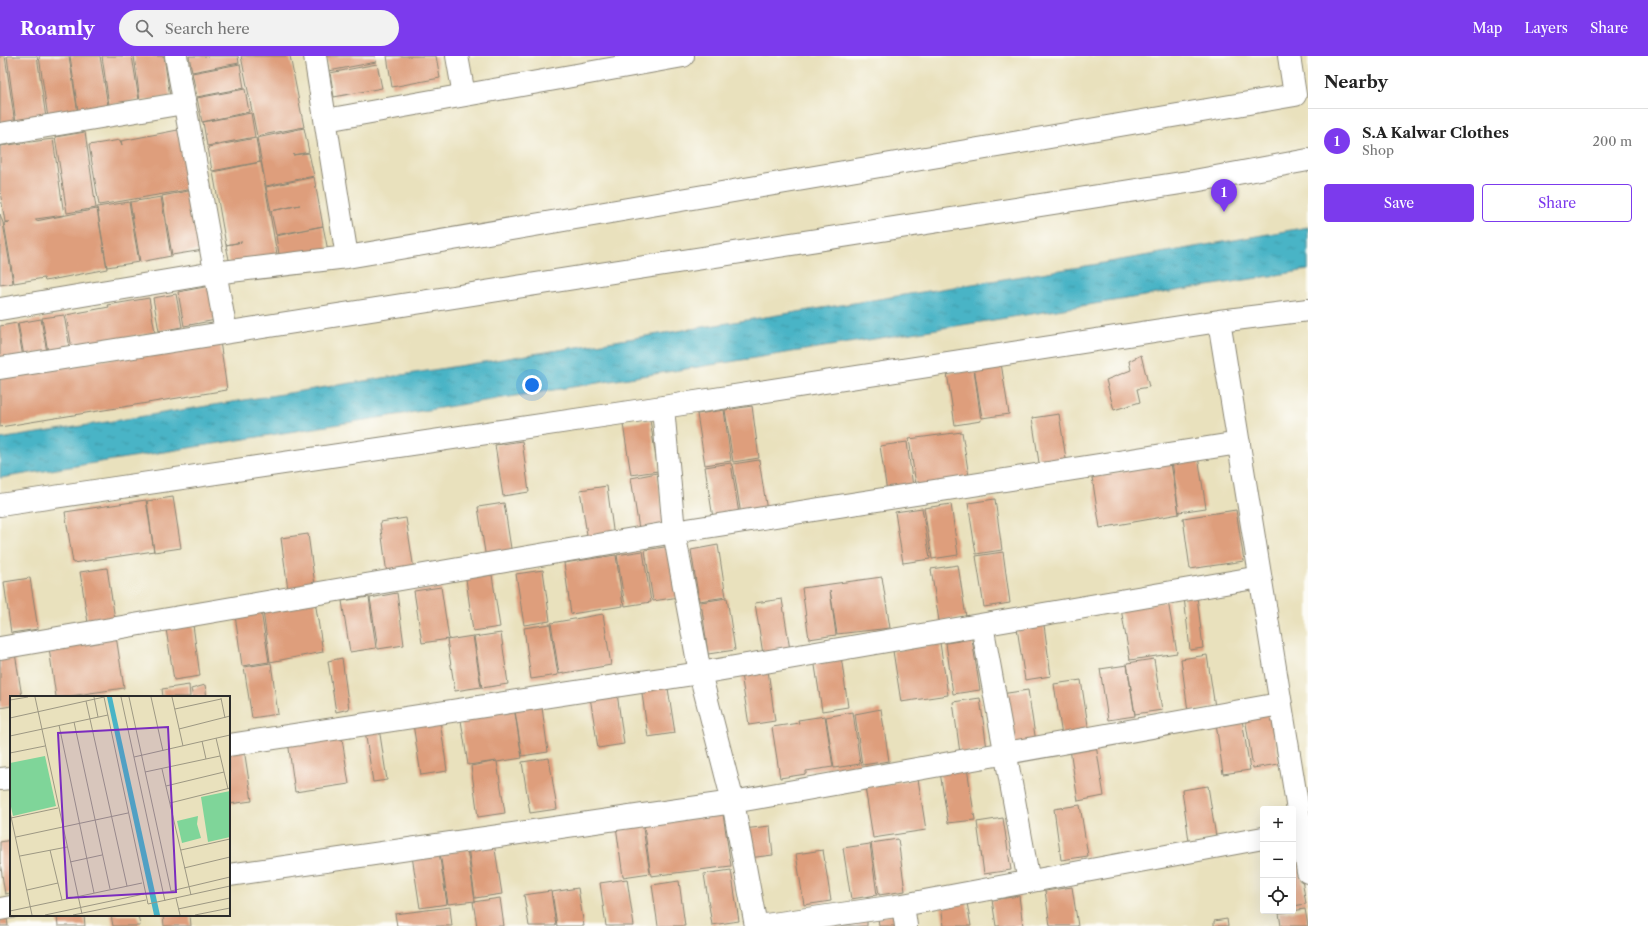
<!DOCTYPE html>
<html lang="en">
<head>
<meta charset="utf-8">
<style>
	body { margin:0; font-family:"Libre Caslon Text",serif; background:#f2f2f2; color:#222 }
	.controls { position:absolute; right:12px; bottom:12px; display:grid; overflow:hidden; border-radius:4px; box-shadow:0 4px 16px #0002 }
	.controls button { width:36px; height:36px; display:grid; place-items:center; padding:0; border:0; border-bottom:1px solid #e0e0e0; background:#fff; color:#222; font:20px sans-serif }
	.you { position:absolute; left:532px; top:329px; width:14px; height:14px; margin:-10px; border:3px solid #fff; border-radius:50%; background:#1a73e8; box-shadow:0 0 0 6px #1a73e833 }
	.badge { display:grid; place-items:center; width:26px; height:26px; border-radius:50%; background:#7c3aed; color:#fff; font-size:13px; font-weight:700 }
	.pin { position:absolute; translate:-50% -33px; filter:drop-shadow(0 1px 2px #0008) }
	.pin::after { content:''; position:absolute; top:21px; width:14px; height:12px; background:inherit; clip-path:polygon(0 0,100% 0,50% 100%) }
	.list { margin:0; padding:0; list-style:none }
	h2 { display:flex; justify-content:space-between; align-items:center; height:52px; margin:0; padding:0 16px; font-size:17px }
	h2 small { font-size:13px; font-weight:400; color:#767676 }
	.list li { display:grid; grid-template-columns:26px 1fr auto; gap:12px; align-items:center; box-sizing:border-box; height:64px; padding:0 16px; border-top:1px solid #e0e0e0 }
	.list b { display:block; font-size:15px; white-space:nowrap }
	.list p { margin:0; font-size:13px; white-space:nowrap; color:#767676 }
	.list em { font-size:13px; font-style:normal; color:#767676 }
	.actions { display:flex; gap:8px; padding:12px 16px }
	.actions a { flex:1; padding:9px 0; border:1px solid #7c3aed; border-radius:4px; text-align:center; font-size:14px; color:#7c3aed }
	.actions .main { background:#7c3aed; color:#fff }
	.icon { flex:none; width:22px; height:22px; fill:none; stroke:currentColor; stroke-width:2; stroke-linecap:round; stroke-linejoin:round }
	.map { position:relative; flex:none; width:1308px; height:870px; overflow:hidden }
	header { display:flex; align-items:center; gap:24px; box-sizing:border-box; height:56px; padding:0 20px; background:#7c3aed; color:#fff }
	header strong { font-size:19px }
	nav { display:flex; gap:22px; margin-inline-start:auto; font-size:14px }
	.search { width:280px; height:36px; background:#f2f2f2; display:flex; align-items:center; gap:10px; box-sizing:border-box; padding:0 14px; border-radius:22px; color:#767676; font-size:15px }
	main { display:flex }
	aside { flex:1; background:#fff }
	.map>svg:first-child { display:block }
	.water { fill:url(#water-ripples); stroke:#3a7078 }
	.building { fill:#de9e7b }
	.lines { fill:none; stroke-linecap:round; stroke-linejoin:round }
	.street-casing { stroke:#8a8674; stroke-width:24 }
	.street { stroke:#fff; stroke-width:22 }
	.inset-road { fill:none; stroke:#9d9883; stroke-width:1 }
	.view { fill:#7b2cbf; fill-opacity:0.15; stroke:#7b2cbf; stroke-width:2 }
	.inset-edge { fill:none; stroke:#2b2b2b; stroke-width:2 }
</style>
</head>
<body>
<header>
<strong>Roamly</strong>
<div class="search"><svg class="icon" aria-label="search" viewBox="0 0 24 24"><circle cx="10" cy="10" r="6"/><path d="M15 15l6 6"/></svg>Search here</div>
<nav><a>Map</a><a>Layers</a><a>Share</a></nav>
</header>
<main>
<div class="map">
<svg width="1308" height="870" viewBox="0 0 1308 870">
	<defs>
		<pattern id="water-ripples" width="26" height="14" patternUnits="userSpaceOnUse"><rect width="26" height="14" fill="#49b4c6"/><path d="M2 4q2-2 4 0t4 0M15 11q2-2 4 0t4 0" fill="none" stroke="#3d93a1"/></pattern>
	</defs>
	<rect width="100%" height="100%" fill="#fdfcf7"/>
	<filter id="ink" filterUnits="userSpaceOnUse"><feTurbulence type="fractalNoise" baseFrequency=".025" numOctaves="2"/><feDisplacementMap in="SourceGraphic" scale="8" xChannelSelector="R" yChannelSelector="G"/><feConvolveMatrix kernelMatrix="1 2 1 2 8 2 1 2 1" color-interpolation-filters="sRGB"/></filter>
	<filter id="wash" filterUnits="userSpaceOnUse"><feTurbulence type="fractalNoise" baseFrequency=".012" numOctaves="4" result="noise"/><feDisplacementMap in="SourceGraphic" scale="16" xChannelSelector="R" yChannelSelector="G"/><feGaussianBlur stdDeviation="0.9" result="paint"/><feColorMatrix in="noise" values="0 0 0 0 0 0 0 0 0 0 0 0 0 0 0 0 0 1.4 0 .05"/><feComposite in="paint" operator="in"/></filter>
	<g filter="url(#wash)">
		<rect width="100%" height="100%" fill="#e9e1bd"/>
		<path class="water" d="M1308 171V214L0 422V383L1098 208Z"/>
		<g id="blocks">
			<path class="building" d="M0 0H5L15 68 0 70Z
				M7 0H37L46 62 16 67Z
				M39 0H69L78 58 48 62Z
				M70 0H100L108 50 78 55Z
				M102 0H132L139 44 109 49Z
				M134 0H164L170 41 140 45Z
				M189 0H238L239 7 192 16Z
				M241 0H290L304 71 257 80Z
				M326 0H375L376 6 329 15Z
				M387 0H436L440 22 392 31Z
				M240 8 244 32 197 41 192 17Z
				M377 8 382 32 334 41 330 17Z
				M245 33 249 56 202 66 197 42Z
				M251 57 255 81 207 90 203 66Z
				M304 72 309 96 293 99 309 97 314 120 266 130 257 82Z
				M183 73 193 133 99 149 89 89 120 84 122 89 121 85Z
				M85 76 96 152 67 157 55 81Z
				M256 82 260 106 212 115 208 91Z
				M53 83 64 159 36 163V165L97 153 107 213 45 225 44 222 14 227 4 167 10 166H5L0 136V90Z
				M261 106 278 204 231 213 226 189 242 186 226 189 213 116Z
				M314 121 323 170 276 179 271 155 300 149 271 155 266 131Z
				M193 134 203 194 172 199 162 140Z
				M161 141 171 200 140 206 130 146Z
				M129 146 139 206 107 211 97 151Z
				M0 158 3 167 13 227 0 229Z
				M323 170 328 195 280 204 276 180Z
				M210 230 216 264 184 270 178 236Z
				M176 238 182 271 159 275 153 242Z
				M149 242 155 276 72 293 66 259 109 251 108 249Z
				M64 259 70 292 48 296 42 262Z
				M41 263 47 296 24 300 18 267Z
				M17 267 23 301 0 305V270Z
				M220 285 227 334 0 371V321Z
				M1141 299 1149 331 1137 333 1140 346 1114 354 1106 324 1131 314 1129 305Z
				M1001 307 1009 358 982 362 974 311Z
				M974 313 981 365 955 369 947 317Z
				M752 350 759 402 733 406 725 354Z
				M724 354 731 405 705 409 697 358Z
				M1059 358 1067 409 1040 413 1032 362Z
				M650 364 658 415 631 419 623 368Z
				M962 376 970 427 917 435 909 383Z
				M522 385 529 436 503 440 495 389Z
				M907 386 914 438 888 442 880 390Z
				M1198 400 1206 452 1179 456 1172 405Z
				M759 404 767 455 741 459 733 408Z
				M731 407 739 458 713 462 705 411Z
				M1171 407 1179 458 1100 472 1092 421Z
				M657 417 665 469 639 473 631 422Z
				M607 430 614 481 588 485 580 434Z
				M173 441 181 492 154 496 147 445Z
				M995 443 1002 494 976 498 968 447Z
				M146 444 154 495 73 507 65 456Z
				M504 447 512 499 486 503 478 451Z
				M951 448 958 499 932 503 924 452Z
				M922 452 930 503 903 507 895 456Z
				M1236 454 1244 505 1190 513 1183 462Z
				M406 462 414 514 387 518 380 466Z
				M308 478 315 529 288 534 281 482Z
				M718 489 726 541 699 545 691 494Z
				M671 490 679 541 653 545 645 494Z
				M643 495 651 546 625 550 617 499Z
				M1003 496 1010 547 984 551 976 500Z
				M616 499 623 550 571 558 564 507Z
				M958 509 966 561 939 565 931 513Z
				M107 512 115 563 88 567 80 516Z
				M543 514 550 565 524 569 516 518Z
				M492 519 500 571 473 575 466 523Z
				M882 521 890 572 837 578 830 534 836 579 809 583 802 532Z
				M30 522 38 573 11 577 4 526Z
				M441 531 449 583 422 587 414 535Z
				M397 537 404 589 378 593 370 542Z
				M1197 540 1203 592 1190 594 1184 541Z
				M369 541 376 592 350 596 342 545Z
				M727 542 735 594 708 598 701 546Z
				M782 543 790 594 763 598 755 547Z
				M315 545 323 596 270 606 263 555Z
				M1168 545 1177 597 1130 604 1121 553Z
				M261 555 269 606 242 610 235 559Z
				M603 558 611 609 559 618 551 567Z
				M550 568 558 619 531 623 524 572Z
				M193 569 200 620 174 624 166 573Z
				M1044 569 1051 620 1025 624 1017 572Z
				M501 577 508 628 482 632 474 581Z
				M116 580 124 632 70 640V641H56L49 592Z
				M473 580 481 631 455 635 447 584Z
				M972 583 980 634 953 638 946 587Z
				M940 587 948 639 901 646 893 595Z
				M15 597 22 641H11V650L0 652V599Z
				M1207 599 1215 651 1188 655 1181 603Z
				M841 600 848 651 822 655 814 603Z
				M342 602 349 653 336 656 328 605Z
				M1154 603 1162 654 1135 658 1127 607Z
				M271 607 278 658 252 662 244 611Z
				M1127 609 1135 660 1108 664 1100 613Z
				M768 614 775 665 749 669 741 618Z
				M1081 624 1089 676 1062 680 1054 628Z
				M667 626 675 677 648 681 641 630Z
				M189 629 190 641H163L162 633Z
				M205 629 207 641H193L191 633Z
				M1028 634 1036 686 1009 690 1001 638Z
				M617 637 624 688 598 692 590 641Z
				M980 642 987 693 960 697 953 646Z
				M541 644 548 696 522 700 514 649Z
				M514 651 522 702 497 706 505 757 478 761 471 710 497 705 468 709 460 658Z
				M881 653 889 705 862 709 855 658Z
				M853 656 860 708 834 712 826 661Z
				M1271 657 1279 708 1253 712 1245 661Z
				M825 660 833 711 806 715V718L780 722 772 671 799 667 798 664Z
				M1242 663 1250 714 1223 718 1216 667Z
				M440 664 447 715 421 719 413 668Z
				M379 672 387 724 373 726 365 675Z
				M341 676 349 728 295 736 288 685Z
				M1096 689 1104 740 1078 745 1070 693Z
				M244 693 252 745 229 748V696Z
				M549 702 557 753 530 757 522 706Z
				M967 712 975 764 948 767 940 716Z
				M918 723 926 774 873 782 865 731Z
				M1208 730 1216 781 1189 785 1182 734Z
				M1080 749 1088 800 1061 804 1054 753Z
				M723 758 731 810 651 820 644 769Z
				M1003 762 1011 814 984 818 977 766Z
				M642 766 650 817 623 821 616 770Z
				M770 770 773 799 748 802 743 773Z
				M898 783 905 835 879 839 871 787Z
				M11 784V837L5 838 0 806V786Z
				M494 787 502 838 475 842 468 791Z
				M870 788 877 839 851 843 843 792Z
				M467 793 475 845 448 848 440 797Z
				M823 794 831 845 804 849 796 798Z
				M439 796 447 848 420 852 412 800Z
				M1293 797H1298L1306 848 1293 850Z
				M731 814 739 865 712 869 704 818Z
				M627 823 634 870H606L600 827Z
				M679 825 685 870H658L652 829Z
				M1072 831 1078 870H1050L1045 835Z
				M578 832 584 870H557L552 836Z
				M551 835 556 870H529L524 839Z
				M1019 840 1023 870H996L992 844Z
				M500 842 504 870H477L473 846Z
				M967 847 971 870H944L941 851Z
				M450 851 452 870H397L395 858Z
				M1305 853 1308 870H1281L1279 857Z
				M898 858 900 870H879L878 861Z
				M57 859H84L85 870H58Z
				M111 859H138L140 870H113Z
				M163 859H190L191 870H164Z
				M7 862 8 870H0V863Z
				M867 862V870H822Z
				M1227 863 1228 870H1214V865Z"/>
		</g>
	</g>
	<g filter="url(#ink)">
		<use href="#blocks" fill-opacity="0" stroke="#8a8674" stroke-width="1"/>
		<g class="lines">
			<g class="street-casing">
				<path id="street" d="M176 0 226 276
					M315 0 347 201
					M457 0 464 39
					M326 64 683 0
					M0 78 184 47
					M0 253 214 217 347 201 1295 39 1289 0
					M1219 265 1308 816
					M0 312 1194 125 1308 104
					M663 351 674 476 700 617 733 746 756 870
					M0 449 663 351 1219 265 1308 254
					M982 569 1029 826
					M0 592 674 476 1239 387
					M229 689 700 617 1260 521
					M0 723 11 722
					M229 819 733 746 1280 648
					M903 849 906 870
					M0 853 11 851
					M759 870 903 849 1263 782"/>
			</g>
			<use href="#street" class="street"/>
		</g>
	</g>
	<g transform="translate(10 640)">
		<rect width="220" height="220" fill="#e9e1bd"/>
		<path d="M188 120 187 128 191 142 172 147 167 125Z" fill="#7fd599"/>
		<path d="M35 60 46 110 3 120 0 106V67ZM220 95V141L198 146 191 101Z" fill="#7fd599"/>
		<path d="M97 1H102L150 219H144Z" fill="#49b4c6"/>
		<path class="inset-road" d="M25 1 72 218M84 1 88 21M94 1 138 208 220 190M111 1 155 205M119 1 161 195 220 181M141 1 153 55M162 1 173 50M211 2 215 22M0 4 18 1M76 5 117 190M165 13 211 3M0 22 94 1M64 26 100 193M49 29 84 197M169 33 220 20M0 40 98 19M206 42 218 93M192 45 196 63M0 57 35 50M124 61 220 39M152 73 181 199M135 76 210 60M156 90 214 76M160 107 220 92M0 116 22 219M1 122 48 112M6 141 118 117M40 154 52 204M171 154 220 143M10 160 57 151M60 166 92 159M174 172 220 161M17 194 48 187M166 202 170 219M168 213 220 202M0 215 132 187M35 219 134 198M63 219 136 204M185 219 220 212"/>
		<path class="view" d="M158 31 166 196 57 202 48 37Z"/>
		<rect width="220" height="220" class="inset-edge"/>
	</g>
</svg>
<div class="controls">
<button>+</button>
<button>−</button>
<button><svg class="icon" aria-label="locate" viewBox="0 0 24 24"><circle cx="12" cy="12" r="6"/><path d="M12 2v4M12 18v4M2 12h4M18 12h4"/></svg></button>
</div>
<div class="you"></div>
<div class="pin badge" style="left:1224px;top:156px">1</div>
</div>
<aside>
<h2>Nearby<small></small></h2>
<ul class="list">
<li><span class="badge">1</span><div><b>S.A Kalwar Clothes</b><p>Shop</p></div><em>200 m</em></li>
</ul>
<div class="actions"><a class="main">Save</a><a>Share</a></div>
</aside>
</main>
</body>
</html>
